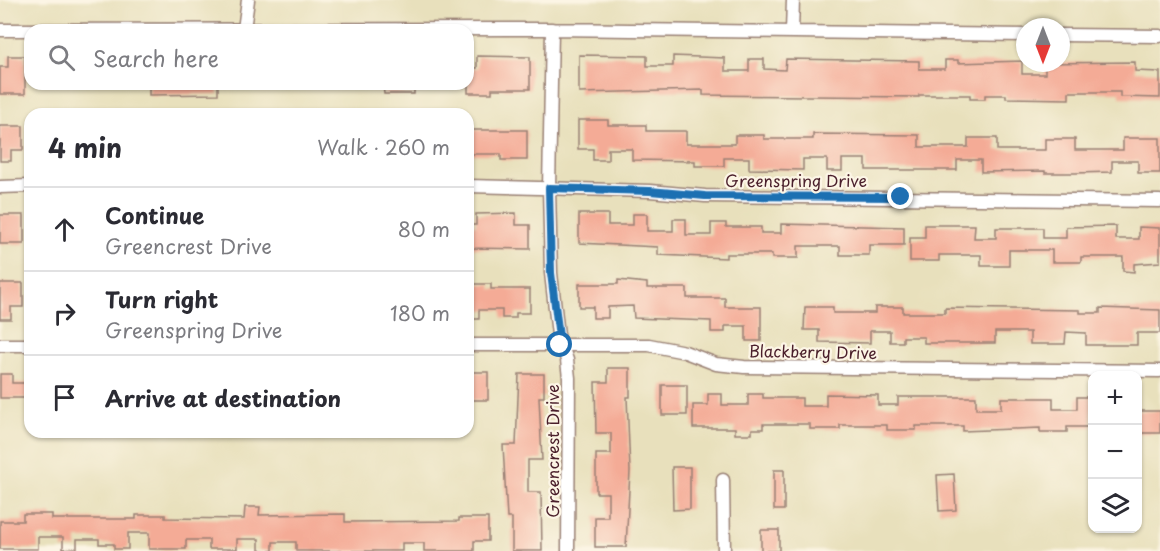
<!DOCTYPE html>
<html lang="en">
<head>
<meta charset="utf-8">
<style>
	body { margin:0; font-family:"Playpen Sans",sans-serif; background:#f2f2f3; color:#2b2b33 }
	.controls { position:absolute; right:18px; bottom:18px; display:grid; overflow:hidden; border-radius:12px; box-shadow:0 2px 4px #0004 }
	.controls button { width:54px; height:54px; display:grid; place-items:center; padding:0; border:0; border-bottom:2px solid #e1e1e2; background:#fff; color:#2b2b33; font:30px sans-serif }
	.compass { position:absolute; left:1016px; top:18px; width:54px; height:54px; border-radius:50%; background:#fff; box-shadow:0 2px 4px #0004; rotate:180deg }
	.stop { position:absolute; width:18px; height:18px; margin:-14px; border:4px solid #1f6fb2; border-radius:50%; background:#fff }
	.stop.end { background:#1f6fb2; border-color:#fff; box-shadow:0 2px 6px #0008 }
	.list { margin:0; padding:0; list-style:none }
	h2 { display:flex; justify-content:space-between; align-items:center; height:78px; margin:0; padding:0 24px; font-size:26px }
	h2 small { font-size:20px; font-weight:400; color:#7c7c81 }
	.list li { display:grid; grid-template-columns:39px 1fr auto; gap:18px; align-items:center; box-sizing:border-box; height:84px; padding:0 24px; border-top:2px solid #e1e1e2 }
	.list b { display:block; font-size:22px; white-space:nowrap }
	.list p { margin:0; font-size:20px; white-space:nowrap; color:#7c7c81 }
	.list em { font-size:20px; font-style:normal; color:#7c7c81 }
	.icon { flex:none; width:33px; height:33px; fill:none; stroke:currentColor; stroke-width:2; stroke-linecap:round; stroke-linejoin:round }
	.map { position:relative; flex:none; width:1160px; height:551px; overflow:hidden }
	.search { position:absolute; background:#fff; box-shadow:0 2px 4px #0004; left:24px; top:24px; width:450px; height:66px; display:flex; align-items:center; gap:15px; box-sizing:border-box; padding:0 21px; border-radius:18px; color:#7c7c81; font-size:22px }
	.panel { position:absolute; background:#fff; box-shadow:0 2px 4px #0004; left:24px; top:108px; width:450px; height:330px; border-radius:18px }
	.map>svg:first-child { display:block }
	.building { fill:#f4ab96 }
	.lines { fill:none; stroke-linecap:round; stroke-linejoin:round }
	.minor-casing { stroke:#998074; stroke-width:15 }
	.minor { stroke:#fff; stroke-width:12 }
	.route { stroke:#1f6fb2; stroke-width:8 }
	.labels { text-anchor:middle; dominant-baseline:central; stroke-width:4.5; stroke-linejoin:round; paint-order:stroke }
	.street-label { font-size:16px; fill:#4a1f2b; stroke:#fcf5e5 }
</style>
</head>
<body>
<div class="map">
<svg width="1160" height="551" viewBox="0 0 1160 551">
	<rect width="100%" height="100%" fill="#fcf5e5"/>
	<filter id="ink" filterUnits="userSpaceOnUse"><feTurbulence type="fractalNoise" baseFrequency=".0167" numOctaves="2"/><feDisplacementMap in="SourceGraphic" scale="12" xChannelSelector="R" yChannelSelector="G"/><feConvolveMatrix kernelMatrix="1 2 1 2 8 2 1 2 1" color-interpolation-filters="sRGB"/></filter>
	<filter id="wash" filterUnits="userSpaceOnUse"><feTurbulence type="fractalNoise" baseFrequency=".008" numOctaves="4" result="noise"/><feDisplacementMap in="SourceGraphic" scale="24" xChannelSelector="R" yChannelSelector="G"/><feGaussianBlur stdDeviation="1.35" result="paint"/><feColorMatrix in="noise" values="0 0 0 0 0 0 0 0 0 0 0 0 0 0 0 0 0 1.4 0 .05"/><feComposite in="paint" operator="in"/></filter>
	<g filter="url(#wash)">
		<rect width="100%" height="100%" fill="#e8e0bc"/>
		<g id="blocks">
			<path class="building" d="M579 55 647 56V66H673V56L725 58V71H749V59H764V69L785 70 786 59 919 61V69H945V60H958V63L1022 61V74H1045V63L1135 62V71L1160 72V98L1120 97V92H1069V99L1006 98V95H985V99H970V95H919V97L703 95V90L579 93Z
				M8 56H25V94H0V67H8Z
				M477 56 530 57V89H492V93H468V68H477Z
				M149 84H218V94L149 95Z
				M383 84H414V94H384Z
				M578 120H608V125H646V131H686V144H735V135H764V139H813V134L919 135V147H968V138H997V150H1045V139H1075V150H1123V138H1160V173H1138V161H1112V172L1075 173H1045V171L981 172V160H957V170H866V159H842V171H827V159H803V170L749 169V158H724V166H695V161L632 160V149H608V160H593V149H578Z
				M0 126H23V150H11V161H0Z
				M468 130H527V160H501V154H468Z
				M516 213V225H530V249L468 248V225H476V214Z
				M579 214H608V225H633V214H647V231H673V219H686V235H711V223H726V227H761V233H781V224L904 227V245H869V255H840V246H798V258H772V254H726V258L658 255V247L579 243Z
				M0 215H24V244H0Z
				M925 225H975L974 238H996V228H1043V238H1066V227L1116 226V239H1139V227L1160 228V262L1134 264V272L1123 271V257H1081V262H1052V250H1009V266H981V255H939V261H910V238H925Z
				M618 280 647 283V288H687V298H725V307H761V341H746V326H725V332H711V321L634 318 633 306 608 307V318H593V307H579V284H618Z
				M0 283H23V307H11V319H0Z
				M468 284H491V289H530V313H516V318H502V310H479V319H468Z
				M805 307H833V313H875V307H903V313H945V308L1080 310V313H1100V308L1160 310V333H1137V345H1086V333L1066 332 1065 344H1030V332H995V343H924V337H903V342H890V331H870V343L819 342V330H804Z
				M608 368H630V397H627L630 471 626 547H595V517H608V493H596V454H611V433H596L595 382H608Z
				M468 372H488V400H471V391H468Z
				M0 374H12V383H30V398H0Z
				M519 374H544V397H539L542 460H528V492H541L542 551H512V518H507L503 445H516Z
				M662 385H687V415H662Z
				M708 394H722V405H748V394H763V398H802V406H826V394L878 395V405H898V397H976V409H1001V398H1053V409H1077V397H1092V427H1067V432H1040V428L963 431V426H916V430H887V425H840V429H810V424H763V429H752V434H735V428H693V405H708Z
				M1137 411H1160V433H1137Z
				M672 467H690V509L673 510Z
				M774 470H784V510H774Z
				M954 474 956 510 939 511 937 475Z
				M245 507H260L259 515 345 514V522L459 521V518H488V541H474V551H424V543H402V551H296V542H273V551L259 550V539H237V549H209V540H186V549H149V533H128V549H114V544H99V539H77V548L63 549V537H38V549H0V521H23V514H52V519H136V515H165V518L244 519Z
				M761 530H779V551H761Z"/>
		</g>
	</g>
	<g filter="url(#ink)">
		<use href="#blocks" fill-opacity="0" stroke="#998074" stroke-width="1.5"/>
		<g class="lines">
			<g class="minor-casing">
				<path id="minor" d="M244 29 248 0
					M552 29 549 188 551 273 558 335 567 360 569 378 568 551
					M0 30 552 29 1025 35
					M792 32 793 0
					M1061 35 1160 36
					M468 186 650 191 705 196 1160 201
					M0 187 30 186
					M0 345H30
					M468 345H649L685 352 716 364 744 367 1160 371
					M723 480 724 551"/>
			</g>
			<use href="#minor" class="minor"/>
		</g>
	</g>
	<g class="lines" filter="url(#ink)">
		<path class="route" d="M560 345 551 273 549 188 650 191 705 196 901 197"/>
	</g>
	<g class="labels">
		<g class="street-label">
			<text x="796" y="180">Greenspring Drive</text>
			<text transform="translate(813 351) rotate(1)">Blackberry Drive</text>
			<text transform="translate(552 451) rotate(-90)">Greencrest Drive</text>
		</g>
	</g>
</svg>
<div class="controls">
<button>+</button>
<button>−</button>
<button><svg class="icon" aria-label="layers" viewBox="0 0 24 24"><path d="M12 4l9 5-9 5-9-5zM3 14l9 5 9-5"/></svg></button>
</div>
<svg class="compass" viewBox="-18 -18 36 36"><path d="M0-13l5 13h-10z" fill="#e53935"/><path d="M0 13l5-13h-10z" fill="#7c7c81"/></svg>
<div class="stop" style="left:560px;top:345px"></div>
<div class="stop end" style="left:901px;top:197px"></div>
<div class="search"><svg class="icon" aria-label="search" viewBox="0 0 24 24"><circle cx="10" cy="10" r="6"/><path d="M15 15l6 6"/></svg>Search here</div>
<section class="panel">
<h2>4 min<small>Walk · 260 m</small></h2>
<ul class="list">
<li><svg class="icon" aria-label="ahead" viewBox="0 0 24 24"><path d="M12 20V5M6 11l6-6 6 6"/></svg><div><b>Continue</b><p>Greencrest Drive</p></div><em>80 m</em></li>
<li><svg class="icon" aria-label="right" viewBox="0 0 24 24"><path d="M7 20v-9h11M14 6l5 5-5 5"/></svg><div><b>Turn right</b><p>Greenspring Drive</p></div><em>180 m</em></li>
<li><svg class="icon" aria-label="arrive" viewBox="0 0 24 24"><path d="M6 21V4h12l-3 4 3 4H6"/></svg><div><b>Arrive at destination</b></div></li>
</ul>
</section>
</div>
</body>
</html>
